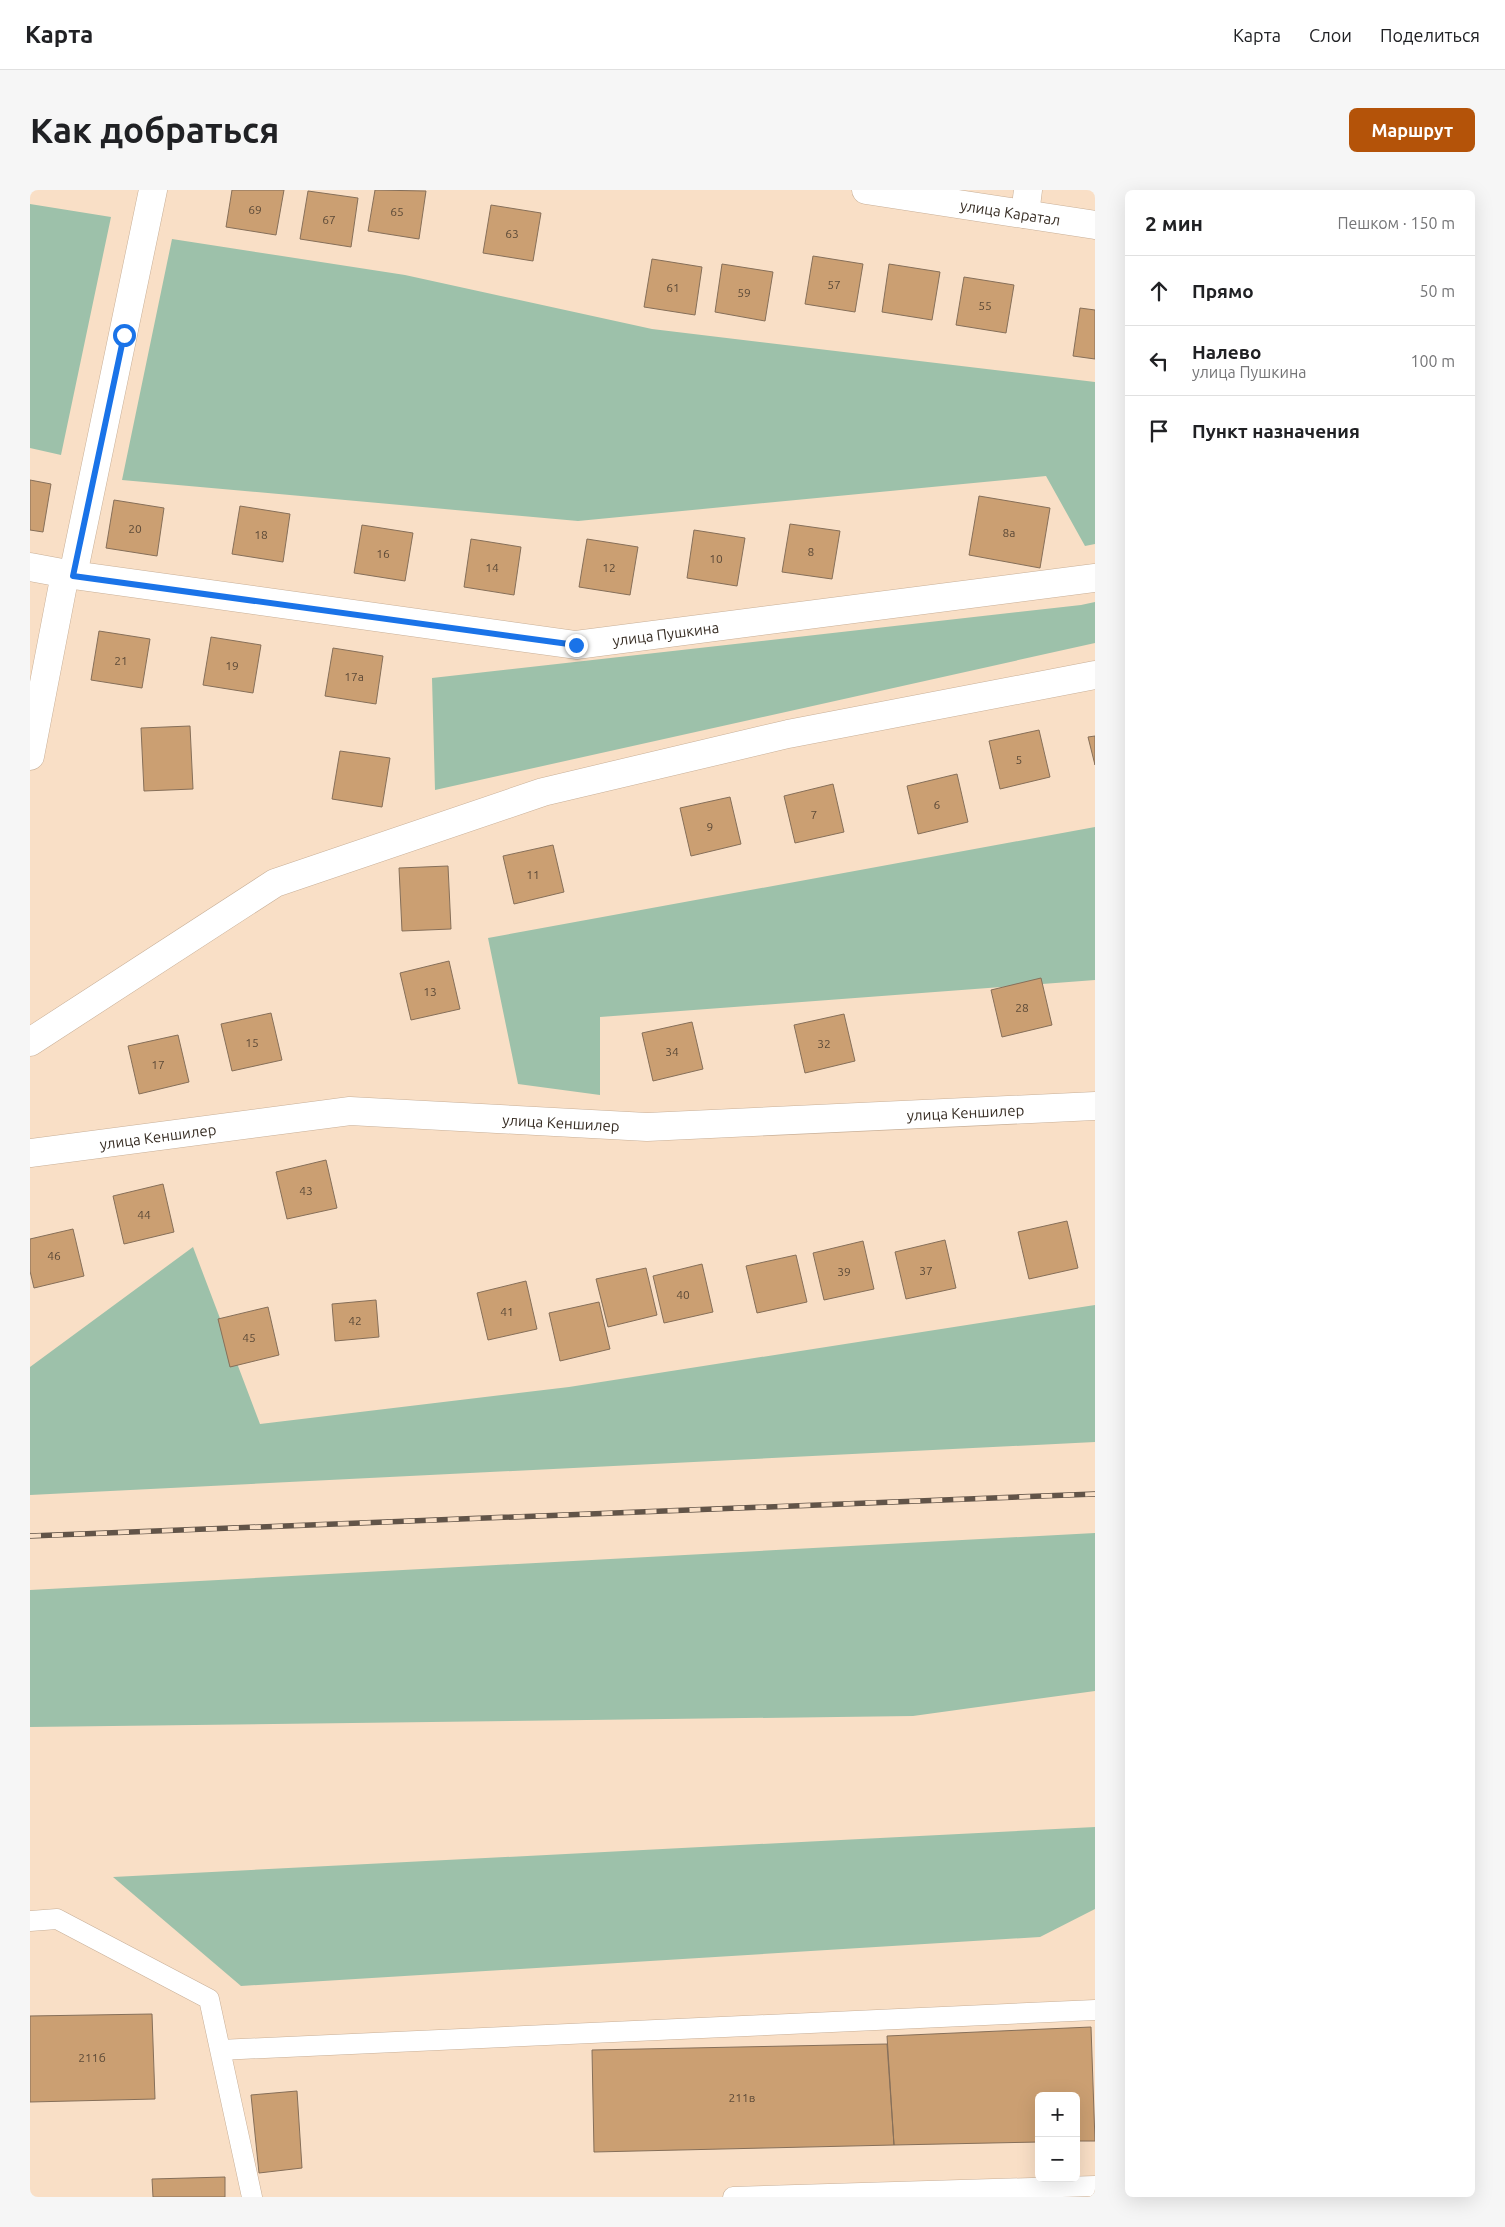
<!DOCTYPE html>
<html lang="ru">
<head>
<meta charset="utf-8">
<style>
	body { margin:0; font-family:Ubuntu,sans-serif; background:#f6f6f6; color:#202124 }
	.controls { position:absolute; right:15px; bottom:15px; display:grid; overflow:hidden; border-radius:8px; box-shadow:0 5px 20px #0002 }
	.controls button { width:45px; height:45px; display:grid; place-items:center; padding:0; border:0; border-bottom:1px solid #e0e0e0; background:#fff; color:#202124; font:25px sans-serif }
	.stop { position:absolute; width:15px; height:15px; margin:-11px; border:4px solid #1a73e8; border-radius:50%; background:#fff }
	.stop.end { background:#1a73e8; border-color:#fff; box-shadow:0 1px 5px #0008 }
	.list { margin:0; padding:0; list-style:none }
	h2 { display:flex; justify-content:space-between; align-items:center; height:65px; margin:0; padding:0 20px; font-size:21px }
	h2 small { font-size:16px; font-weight:400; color:#757577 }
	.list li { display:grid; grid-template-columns:32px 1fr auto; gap:15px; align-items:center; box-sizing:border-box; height:70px; padding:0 20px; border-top:1px solid #e0e0e0 }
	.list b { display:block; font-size:19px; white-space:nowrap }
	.list p { margin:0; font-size:16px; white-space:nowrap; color:#757577 }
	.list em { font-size:16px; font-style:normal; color:#757577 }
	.icon { flex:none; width:28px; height:28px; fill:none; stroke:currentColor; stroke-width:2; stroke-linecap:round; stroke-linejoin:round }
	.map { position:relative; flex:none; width:1065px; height:2007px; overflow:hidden; border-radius:8px }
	header { display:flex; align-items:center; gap:30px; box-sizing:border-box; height:70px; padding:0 25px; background:#fff; border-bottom:1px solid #e0e0e0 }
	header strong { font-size:24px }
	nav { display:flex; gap:28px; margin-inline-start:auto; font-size:18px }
	.intro { display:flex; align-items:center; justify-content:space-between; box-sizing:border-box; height:120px; padding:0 30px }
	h1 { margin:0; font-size:35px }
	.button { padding:12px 22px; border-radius:8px; background:#b45309; color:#fff; font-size:18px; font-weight:700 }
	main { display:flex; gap:30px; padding:0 30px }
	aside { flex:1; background:#fff; border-radius:8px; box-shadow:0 5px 20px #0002 }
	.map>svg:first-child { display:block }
	.green { fill:#9dc1aa }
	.building { fill:#cb9f72; stroke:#866f59 }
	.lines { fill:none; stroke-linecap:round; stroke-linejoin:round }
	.lane-casing { stroke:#c8af97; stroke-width:21 }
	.street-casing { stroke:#c8af97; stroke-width:29 }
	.lane { stroke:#fff; stroke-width:20 }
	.street { stroke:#fff; stroke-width:28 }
	.rail-casing { stroke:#625448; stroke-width:5.5 }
	.rail { stroke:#f9dfc6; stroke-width:4; stroke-dasharray:11; stroke-linecap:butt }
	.route { stroke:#1a73e8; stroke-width:6 }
	.labels { text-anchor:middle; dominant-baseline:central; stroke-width:4; stroke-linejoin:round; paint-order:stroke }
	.number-label { font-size:12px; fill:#5c4a38 }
	.street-label { font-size:15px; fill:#372d24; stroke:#f9dfc6 }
</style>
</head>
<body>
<header>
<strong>Карта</strong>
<nav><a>Карта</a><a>Слои</a><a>Поделиться</a></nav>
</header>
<div class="intro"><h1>Как добраться</h1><a class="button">Маршрут</a></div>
<main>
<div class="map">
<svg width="1065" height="2007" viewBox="0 0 1065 2007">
	<rect width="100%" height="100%" fill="#f9dfc6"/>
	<path class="green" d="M0 14 81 27 31 265 0 258Z
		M142 49 375 85 622 139 1065 192V354L1055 356 1016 286 548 331 92 290Z
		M1065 412V453L405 600 402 488 1051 415Z
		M1065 637V790L570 827V905L488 894 458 748Z
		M163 1057 230 1234 539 1197 1065 1115V1252L0 1305V1177Z
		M1065 1343V1501L883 1526 0 1537V1400Z
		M1065 1637V1719L1010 1747 211 1796 83 1687Z"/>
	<path class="building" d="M202 0H254L246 45 196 37Z
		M345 0 396 1 389 49 338 41Z
		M278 1 328 8 321 57 270 49Z
		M461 15 511 23 503 71 453 63Z
		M783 66 833 74 825 122 775 114Z
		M622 69 672 77 665 125 614 117Z
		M692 74 743 82 735 131 685 122Z
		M859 74 910 82 902 130 852 122Z
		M934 87 984 95 976 143 926 135Z
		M1050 118 1065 120V169L1043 166Z
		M0 290 21 294 13 342 0 340Z
		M949 306 1020 318 1010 378 939 365Z
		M84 310 134 318 127 366 76 358Z
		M210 316 260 324 253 372 202 364Z
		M760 334 810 341 802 389 752 382Z
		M332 335 383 343 375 391 324 383Z
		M664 340 715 348 707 396 657 388Z
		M441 349 491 357 484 405 434 397Z
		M557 349 608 357 600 405 549 397Z
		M69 441 120 449 112 498 61 490Z
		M181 447 231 455 223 503 173 495Z
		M303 458 353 466 346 514 295 506Z
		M160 536 163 599 114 601 111 538Z
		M1009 540 1020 587 970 599 959 551Z
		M1065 546V575L1058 547Z
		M310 561 360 568 352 617 302 609Z
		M927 584 938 632 888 644 877 596Z
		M803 594 814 642 765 653 754 606Z
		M700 607 711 654 661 666 650 618Z
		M523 655 534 702 484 714 473 666Z
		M418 676 421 739 372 741 369 678Z
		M419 771 430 819 381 830 370 783Z
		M1011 788 1022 835 972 847 961 800Z
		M241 823 252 870 202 881 191 834Z
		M814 824 825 871 775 883 764 835Z
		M662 832 673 879 623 891 612 843Z
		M148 845 159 892 109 904 98 856Z
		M296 970 307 1018 257 1029 246 982Z
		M133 994 144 1042 94 1054 83 1006Z
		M1037 1031 1048 1078 999 1089 988 1042Z
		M43 1039 54 1086 4 1098 0 1081V1049Z
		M915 1050 926 1098 876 1109 865 1062Z
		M833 1051 844 1099 794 1110 783 1063Z
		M766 1065 777 1112 727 1123 716 1076Z
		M672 1074 683 1122 634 1133 623 1086Z
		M616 1078 627 1125 578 1137 566 1089Z
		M496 1091 507 1139 458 1150 447 1103Z
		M346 1110 349 1147 305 1151 302 1114Z
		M569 1112 580 1159 530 1171 519 1123Z
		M238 1117 249 1165 200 1177 188 1129Z
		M122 1824 125 1909 0 1912V1826Z
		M1061 1837 1065 1951H1046V1906H1009V1952L864 1955 857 1846Z
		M857 1854 864 1955 564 1962 562 1860Z
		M267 1901 272 1978 229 1983 221 1905Z
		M195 1987V2007H123L122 1989Z"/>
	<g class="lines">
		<g class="lane-casing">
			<path id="lane" d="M0 1731 27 1729 179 1809 222 2007
				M190 1860 1065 1820
				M703 2007 1065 1996"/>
		</g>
		<g class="street-casing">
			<g id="street">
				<path id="s1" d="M836 0 1065 35"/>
				<path d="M995 24 998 0"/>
				<path id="s2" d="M0 377 43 385 546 455 1065 388"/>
				<path d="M43 385 123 0"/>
				<path d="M0 566 35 384"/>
				<path d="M0 852 245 693 513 602 758 544 1065 485"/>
				<path id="s3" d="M0 963 320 921 617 937 1065 916"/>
			</g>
		</g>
		<use href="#lane" class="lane"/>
		<use href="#street" class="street"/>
		<g class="rail-casing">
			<path id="rail" d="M0 1346 1065 1304"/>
		</g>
		<use href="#rail" class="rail"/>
	</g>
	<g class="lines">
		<path class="route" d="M94 145 43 386 546 455"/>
	</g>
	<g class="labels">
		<g class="number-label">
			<text x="225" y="19">69</text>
			<text x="367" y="21">65</text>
			<text x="299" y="29">67</text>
			<text x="482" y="43">63</text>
			<text x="804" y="94">57</text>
			<text x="643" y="97">61</text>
			<text x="714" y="102">59</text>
			<text x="955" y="115">55</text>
			<text x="105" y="338">20</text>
			<text x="979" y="342">8а</text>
			<text x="231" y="344">18</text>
			<text x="781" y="361">8</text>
			<text x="353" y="363">16</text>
			<text x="686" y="368">10</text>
			<text x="462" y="377">14</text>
			<text x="579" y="377">12</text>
			<text x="91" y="470">21</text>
			<text x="202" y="475">19</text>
			<text x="324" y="486">17а</text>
			<text x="989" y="569">5</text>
			<text x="907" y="614">6</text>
			<text x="784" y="624">7</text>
			<text x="680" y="636">9</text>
			<text x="503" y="684">11</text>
			<text x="400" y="801">13</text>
			<text x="992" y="817">28</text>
			<text x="222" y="852">15</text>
			<text x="794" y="853">32</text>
			<text x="642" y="861">34</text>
			<text x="128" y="874">17</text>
			<text x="276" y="1000">43</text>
			<text x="114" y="1024">44</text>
			<text x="24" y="1065">46</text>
			<text x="896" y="1080">37</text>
			<text x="814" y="1081">39</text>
			<text x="653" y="1104">40</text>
			<text x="477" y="1121">41</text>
			<text x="325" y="1130">42</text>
			<text x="219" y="1147">45</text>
			<text x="62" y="1867">211б</text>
			<text x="712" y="1907">211в</text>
		</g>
		<g class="street-label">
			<text stroke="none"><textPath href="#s1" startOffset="146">улица Каратал</textPath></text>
			<text stroke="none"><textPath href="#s2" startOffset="642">улица Пушкина</textPath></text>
			<text stroke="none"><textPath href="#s3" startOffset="939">улица Кеншилер</textPath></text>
			<text stroke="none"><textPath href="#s3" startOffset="534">улица Кеншилер</textPath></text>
			<text stroke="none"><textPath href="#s3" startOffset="129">улица Кеншилер</textPath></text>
		</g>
	</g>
</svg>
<div class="controls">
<button>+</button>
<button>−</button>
</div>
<div class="stop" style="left:94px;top:145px"></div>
<div class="stop end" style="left:546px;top:455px"></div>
</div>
<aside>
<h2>2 мин<small>Пешком · 150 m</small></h2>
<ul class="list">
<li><svg class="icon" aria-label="ahead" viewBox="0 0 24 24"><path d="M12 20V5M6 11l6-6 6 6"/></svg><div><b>Прямо</b></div><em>50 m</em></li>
<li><svg class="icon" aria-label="left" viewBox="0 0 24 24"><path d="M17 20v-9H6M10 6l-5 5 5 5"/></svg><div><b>Налево</b><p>улица Пушкина</p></div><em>100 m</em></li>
<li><svg class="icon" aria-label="arrive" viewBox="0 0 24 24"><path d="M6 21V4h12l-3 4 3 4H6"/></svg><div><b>Пункт назначения</b></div></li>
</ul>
</aside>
</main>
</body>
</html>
